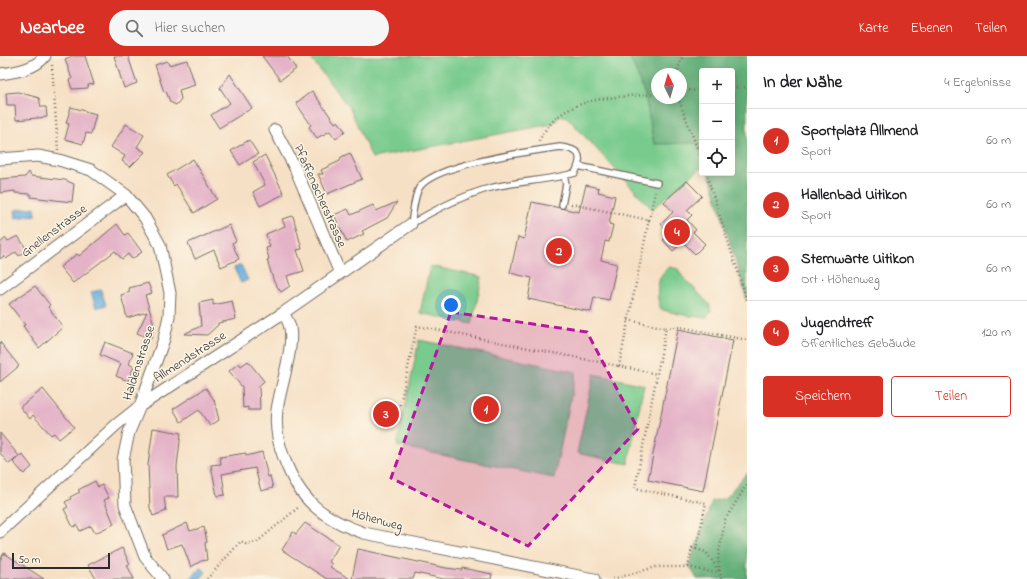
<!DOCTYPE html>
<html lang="de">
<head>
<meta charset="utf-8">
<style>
	body { margin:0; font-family:"Indie Flower",sans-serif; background:#f6f6f6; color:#202124 }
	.controls { position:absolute; right:12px; top:12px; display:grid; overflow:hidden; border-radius:4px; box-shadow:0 2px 10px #0003 }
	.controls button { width:36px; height:36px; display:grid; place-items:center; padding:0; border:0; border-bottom:1px solid #e0e0e0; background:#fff; color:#202124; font:20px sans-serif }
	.compass { position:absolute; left:651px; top:12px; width:36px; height:36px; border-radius:50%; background:#fff; box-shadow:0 2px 10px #0003; rotate:355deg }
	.scale { position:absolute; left:12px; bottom:10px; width:98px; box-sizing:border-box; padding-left:4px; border:2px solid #2b2b2b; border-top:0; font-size:11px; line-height:14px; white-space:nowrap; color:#2b2b2b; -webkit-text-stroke:3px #fcf5e5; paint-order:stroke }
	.you { position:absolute; left:451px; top:249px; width:14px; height:14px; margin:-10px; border:3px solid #fff; border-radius:50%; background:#1a73e8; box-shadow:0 0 0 6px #1a73e833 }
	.badge { display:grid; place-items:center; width:26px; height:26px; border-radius:50%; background:#d93025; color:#fff; font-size:13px; font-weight:700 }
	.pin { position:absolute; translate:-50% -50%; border:2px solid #fff; box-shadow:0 1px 4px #0006 }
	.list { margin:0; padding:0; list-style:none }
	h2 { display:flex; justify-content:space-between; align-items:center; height:52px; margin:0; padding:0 16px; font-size:17px }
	h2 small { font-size:13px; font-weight:400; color:#757577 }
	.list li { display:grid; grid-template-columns:26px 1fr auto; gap:12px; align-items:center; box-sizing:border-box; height:64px; padding:0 16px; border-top:1px solid #e0e0e0 }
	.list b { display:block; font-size:15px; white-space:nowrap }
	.list p { margin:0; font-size:13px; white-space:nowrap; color:#757577 }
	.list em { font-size:13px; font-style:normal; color:#757577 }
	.actions { display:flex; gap:8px; padding:12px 16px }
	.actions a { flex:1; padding:9px 0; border:1px solid #d93025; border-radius:4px; text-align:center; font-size:14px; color:#d93025 }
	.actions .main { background:#d93025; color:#fff }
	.icon { flex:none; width:22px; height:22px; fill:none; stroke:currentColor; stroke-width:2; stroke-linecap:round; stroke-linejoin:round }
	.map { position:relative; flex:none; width:747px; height:523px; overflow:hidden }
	header { display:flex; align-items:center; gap:24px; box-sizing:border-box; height:56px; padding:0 20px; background:#d93025; color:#fff }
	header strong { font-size:19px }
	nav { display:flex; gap:22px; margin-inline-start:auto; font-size:14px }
	.search { width:280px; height:36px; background:#f6f6f6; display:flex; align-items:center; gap:10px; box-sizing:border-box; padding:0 14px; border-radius:22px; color:#757577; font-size:15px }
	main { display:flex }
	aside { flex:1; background:#fff }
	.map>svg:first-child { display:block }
	.green { fill:#78cb8d; stroke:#527b5c }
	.forest { fill:#62af78; stroke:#466d52; fill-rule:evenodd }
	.water { fill:#67adde; stroke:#496c84 }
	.building { fill:#e4b3c8 }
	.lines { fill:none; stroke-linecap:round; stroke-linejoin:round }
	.service-casing { stroke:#726a61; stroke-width:8 }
	.minor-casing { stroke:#726a61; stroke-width:13 }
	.path { stroke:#726a61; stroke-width:2.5; stroke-dasharray:1 3; stroke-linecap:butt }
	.service { stroke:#fff; stroke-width:5.5 }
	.minor { stroke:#fff; stroke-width:11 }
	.marked { fill:#b5179e; fill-opacity:0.2; stroke:#b5179e; stroke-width:3; stroke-dasharray:8 5; stroke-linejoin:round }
	.labels { text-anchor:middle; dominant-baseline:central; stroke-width:3; stroke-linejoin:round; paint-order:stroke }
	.street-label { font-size:13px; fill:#2b2b2b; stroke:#fcf5e5 }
</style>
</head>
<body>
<header>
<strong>Nearbee</strong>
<div class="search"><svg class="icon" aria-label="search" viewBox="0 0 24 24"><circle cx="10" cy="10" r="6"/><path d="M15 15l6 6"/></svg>Hier suchen</div>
<nav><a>Karte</a><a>Ebenen</a><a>Teilen</a></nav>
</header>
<main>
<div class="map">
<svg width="747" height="523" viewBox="0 0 747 523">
	<rect width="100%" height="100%" fill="#fcf5e5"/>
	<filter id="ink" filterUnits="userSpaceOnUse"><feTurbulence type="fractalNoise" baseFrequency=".025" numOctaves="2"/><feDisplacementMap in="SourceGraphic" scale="8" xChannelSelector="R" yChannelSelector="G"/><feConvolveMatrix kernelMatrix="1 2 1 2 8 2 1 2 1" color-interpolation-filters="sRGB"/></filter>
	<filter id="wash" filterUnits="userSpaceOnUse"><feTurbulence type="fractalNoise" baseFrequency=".012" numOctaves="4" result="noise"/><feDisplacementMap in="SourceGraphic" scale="16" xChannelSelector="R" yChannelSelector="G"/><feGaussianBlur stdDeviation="0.9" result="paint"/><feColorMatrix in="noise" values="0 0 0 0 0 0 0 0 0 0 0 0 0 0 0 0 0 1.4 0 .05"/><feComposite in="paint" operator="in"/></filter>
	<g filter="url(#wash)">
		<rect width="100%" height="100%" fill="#f6e0c5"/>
		<path class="green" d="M309 0H630L645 39 654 88 696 87 702 99V111L652 153 566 60H561L552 68 372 102 350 53Z
			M430 210 482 221 472 268 420 257Z
			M670 211 678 213 682 220 709 248 711 256 707 261C701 263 667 256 661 253 655 240 656 218 670 211Z
			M419 284 576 316 554 422 397 390Z
			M594 318 644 329 628 408 577 397Z"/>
		<path class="forest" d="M630 0H747V244L709 117H732V15H702V99L696 87 654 88 645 39ZM657 18H681V42H657Z
			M747 417V523H697L689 509 712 445 725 442Z"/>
		<path class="water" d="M35 151 36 159 16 162 15 154Z
			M241 209 248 224 241 227 234 212Z
			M101 234 106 249 96 252 91 236Z
			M201 511 206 516 200 523H190Z"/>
		<g id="blocks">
			<path class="building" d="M72 0H85L94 28 88 29V32L72 33 69 24 72 23 65 3Z
				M114 0H128L137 27 124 32Z
				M262 0H287L296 13 280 24Z
				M187 4 195 29 179 34 181 43 176 49 170 46 166 35 164 36 155 9 167 5 169 9Z
				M230 18 252 52 219 72 211 59 230 47 220 32Z
				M312 35 335 67 338 65 345 75 336 83 330 75 317 82 309 71 311 69 296 47Z
				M18 36 39 42 41 51H46L47 61 16 64 15 49H7L6 37Z
				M71 51 96 58 91 78 86 77 83 88 65 83 69 68 66 67Z
				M126 68 144 79 137 91 145 96 130 111 122 105 125 100 111 91Z
				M249 84 258 98 240 109 231 95Z
				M350 97 362 123 327 138 318 118H323L321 114 340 105 341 101Z
				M265 99 284 138 260 150 253 136 265 129 253 106Z
				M193 103 217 143 194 157 176 128 174 130 167 119Z
				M29 116 31 120 65 124 74 128 72 146 31 141V138L15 137V135L0 137V123L25 121Z
				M687 125 702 140 687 154 692 159 687 164 696 174 693 176 705 188 695 198 683 186 673 195 663 184 670 178 661 168 673 156 664 146Z
				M586 129 599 132 598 136 615 140 609 168 613 169 609 186 605 185 601 204 617 208 609 244 594 241 591 256 528 243 532 222 510 217 518 181 524 183 532 146 579 156Z
				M397 146 387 162 362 175 364 178 347 186 334 159 348 153 351 159 373 149 376 155Z
				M293 160 302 193 297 194 304 215 287 220 290 230 281 236 274 226 267 204 269 203 266 192 270 191 266 178 285 170 282 163Z
				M117 168 125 179 128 177 142 196 132 203 128 198 122 203 115 195 73 227 60 211 77 198 79 200Z
				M229 169 236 185 232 187 239 203 221 211 214 194 195 203 188 187Z
				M18 180 27 194 19 200 16 196 6 203 4 200 0 203V187L6 182 8 185Z
				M148 227 152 237 145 239 154 268 151 283 137 277 147 256 127 262 121 239 130 236 129 232Z
				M35 230 50 249 48 251 63 271 39 292 23 270 25 269 9 248Z
				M213 244V249L232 245 236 263 218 267V269L207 279 184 278 201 270 199 247Z
				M678 273 733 284 703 435 648 424Z
				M0 286 19 310 0 326Z
				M105 286 133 297 129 308 134 311 128 325 116 320 121 308 100 299Z
				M248 305 264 325 259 330 260 354H248V351L243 352 242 331 229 315 239 307 241 310Z
				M206 332 214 344 219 364 210 370 199 354 181 366 173 353Z
				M43 333 74 371 59 383 54 377 51 379 33 359 30 363 20 351Z
				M380.5 357a5.5 5.5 0 1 1 11 0a5.5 5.5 0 1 1-11 0Z
				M153 372 181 377 177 410 178 441H164L166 455 153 460 150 452 148 409Z
				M0 377 19 400 9 408 0 397Z
				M262 396 268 421 270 420 273 432 261 435 255 412 222 418 225 439 217 440 211 409 221 408 220 401 246 397V400Z
				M22 398 32 411 24 418 13 406Z
				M95 425 98 431 102 429 109 442 104 444 114 468 95 477 91 470 80 475 77 469 73 471 64 453 68 451 65 446 71 443 70 441 80 436 78 434Z
				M187 467 190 475 204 471 207 486 205 487 207 504 201 505 191 511 182 488 167 493 162 479Z
				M305 467 339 489 329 506 332 508 330 511 350 523H327L282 494 293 476 296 478Z
				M122 492 130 508 127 509 134 523H96L88 509Z
				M358 493 446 512 462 514V512L492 518 491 523H444L415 517 413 523H352Z
				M4 497 44 523H0V504Z"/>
		</g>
	</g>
	<g filter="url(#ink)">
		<use href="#blocks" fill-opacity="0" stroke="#726a61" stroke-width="1"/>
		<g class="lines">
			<g class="service-casing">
				<path id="service" d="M560 91C579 93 584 99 575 117 547 125 517 125 490 132 461 140 436 153 411 168 413 158 414 141 419 132 434 108 531 95 560 91Z
					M578 110 657 127
					M562 149 566 128 564 120"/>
			</g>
			<g class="minor-casing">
				<path id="minor" d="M0 18C16 16 35 13 45 0
					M275 74 295 112 340 217
					M0 103 38 100 59 104 91 114 126 139 145 162 160 189 170 237 169 260 164 283 140 350 129 376 123 404 125 449 145 501 163 523
					M0 233 126 139
					M283 257C285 261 288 264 289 268 296 287 280 332 277 354 275 370 278 387 284 402 299 444 323 463 364 477L594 523
					M0 476 116 369 140 350 283 257 411 168"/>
			</g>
			<path class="path" d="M52 9 58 94
				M676 18 683 0
				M732 32 747 31
				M681 35 702 34
				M678 42 702 104
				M539 85C562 38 613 42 657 38
				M706 117 747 244
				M571 148 649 164 619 310 657 318 666 272 628 264
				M649 164 655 136
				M666 272 680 271 747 284
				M400 349 417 270 619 310
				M696 493 706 496 719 515
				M688 511 711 516H719
				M207 523 241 485 246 488 257 486 300 450
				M613 523 656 511H688L692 492 696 493 706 447 635 432 657 318
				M721 523 718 502 725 464 747 428"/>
			<use href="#service" class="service"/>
			<use href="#minor" class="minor"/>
		</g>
	</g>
	<path class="marked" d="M451 256 587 276 638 373 528 490 391 422Z"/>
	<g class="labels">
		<g class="street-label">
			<text transform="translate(320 140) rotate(66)">Pfaffenacherstrasse</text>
			<text transform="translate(54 175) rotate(-37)">Gnellenstrasse</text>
			<text transform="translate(190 301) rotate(-33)">Allmendstrasse</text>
			<text transform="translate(139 307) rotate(-72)">Haldenstrasse</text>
			<text transform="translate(377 464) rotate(15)">Höhenweg</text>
		</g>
	</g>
</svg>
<div class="controls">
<button>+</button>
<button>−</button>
<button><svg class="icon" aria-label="locate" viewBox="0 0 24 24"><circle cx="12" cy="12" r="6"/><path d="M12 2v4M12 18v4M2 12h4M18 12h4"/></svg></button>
</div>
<svg class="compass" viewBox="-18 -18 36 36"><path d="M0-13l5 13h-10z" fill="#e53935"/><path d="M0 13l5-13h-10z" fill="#757577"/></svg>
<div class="scale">50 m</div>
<div class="you"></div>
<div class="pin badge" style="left:486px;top:353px">1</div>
<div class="pin badge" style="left:559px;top:195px">2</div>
<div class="pin badge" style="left:386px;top:358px">3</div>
<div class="pin badge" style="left:677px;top:176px">4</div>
</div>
<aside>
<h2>In der Nähe<small>4 Ergebnisse</small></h2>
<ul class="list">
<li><span class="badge">1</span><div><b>Sportplatz Allmend</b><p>Sport</p></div><em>60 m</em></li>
<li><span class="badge">2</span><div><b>Hallenbad Uitikon</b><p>Sport</p></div><em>60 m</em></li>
<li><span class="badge">3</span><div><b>Sternwarte Uitikon</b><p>Ort · Höhenweg</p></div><em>60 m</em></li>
<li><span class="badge">4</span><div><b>Jugendtreff</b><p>Öffentliches Gebäude</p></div><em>120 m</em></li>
</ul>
<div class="actions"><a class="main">Speichern</a><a>Teilen</a></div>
</aside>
</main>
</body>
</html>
